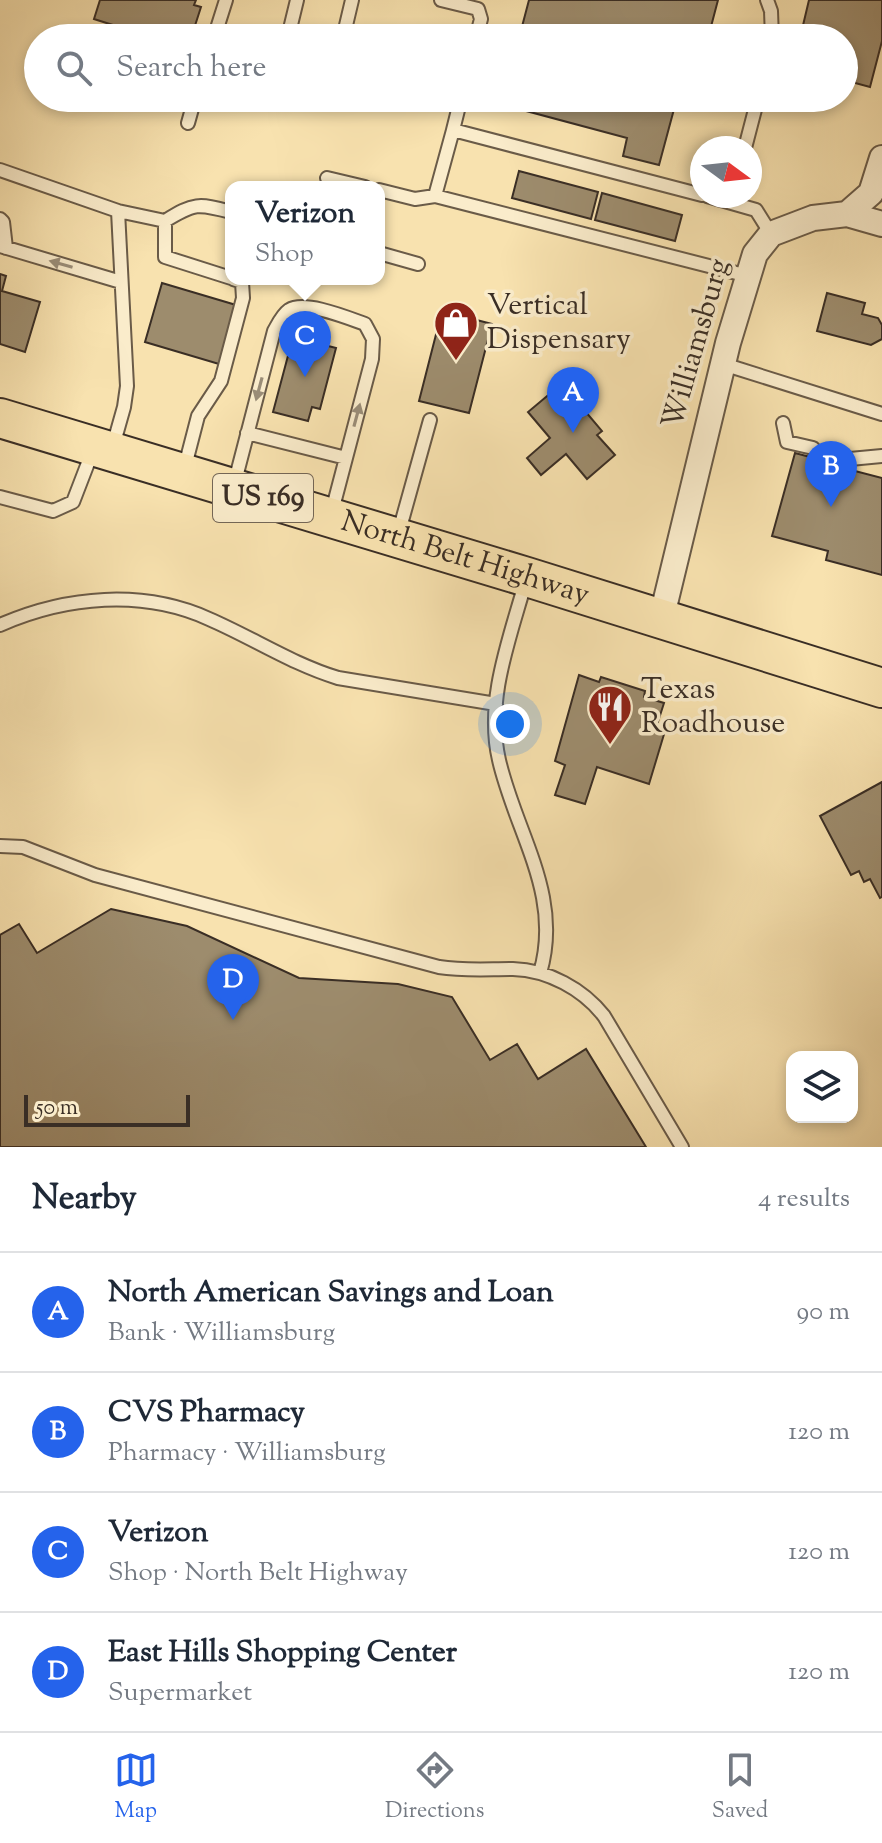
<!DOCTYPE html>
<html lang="en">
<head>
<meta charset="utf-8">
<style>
	body { margin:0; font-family:"Sorts Mill Goudy",serif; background:#f2f2f3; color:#1f2937 }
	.controls { position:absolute; right:24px; bottom:24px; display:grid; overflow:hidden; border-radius:16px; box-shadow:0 4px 12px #0003 }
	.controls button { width:72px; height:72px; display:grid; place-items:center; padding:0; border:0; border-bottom:2px solid #e0e1e3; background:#fff; color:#1f2937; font:40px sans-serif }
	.compass { position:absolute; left:690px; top:136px; width:72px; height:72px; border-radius:50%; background:#fff; box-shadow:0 4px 12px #0003; rotate:105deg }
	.scale { position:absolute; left:24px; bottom:20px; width:166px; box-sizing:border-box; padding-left:8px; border:4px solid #3a2e25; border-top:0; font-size:22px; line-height:28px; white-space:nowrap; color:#3a2e25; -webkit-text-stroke:6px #faeccb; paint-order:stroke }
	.you { position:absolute; left:510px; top:724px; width:28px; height:28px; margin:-20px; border:6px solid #fff; border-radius:50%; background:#1a73e8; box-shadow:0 0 0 12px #1a73e833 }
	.badge { display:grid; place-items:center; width:52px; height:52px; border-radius:50%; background:#2563eb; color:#fff; font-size:26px; font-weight:700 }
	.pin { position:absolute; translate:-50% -66px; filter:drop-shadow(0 2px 4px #0008) }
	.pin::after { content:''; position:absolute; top:42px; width:28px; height:24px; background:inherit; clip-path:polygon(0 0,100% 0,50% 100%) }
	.popup { position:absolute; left:225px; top:181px; width:160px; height:104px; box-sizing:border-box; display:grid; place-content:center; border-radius:16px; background:#fff; filter:drop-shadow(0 2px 6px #0005); font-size:26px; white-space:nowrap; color:#747a83 }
	.popup b { font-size:30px; color:#1f2937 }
	.popup::after { content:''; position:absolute; left:50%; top:100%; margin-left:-16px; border:16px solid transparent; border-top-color:#fff }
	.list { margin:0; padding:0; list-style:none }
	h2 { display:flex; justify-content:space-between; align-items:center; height:104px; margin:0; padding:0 32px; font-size:34px }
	h2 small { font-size:26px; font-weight:400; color:#747a83 }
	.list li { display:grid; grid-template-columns:52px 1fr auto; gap:24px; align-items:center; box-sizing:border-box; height:120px; padding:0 32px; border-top:2px solid #e0e1e3 }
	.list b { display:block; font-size:30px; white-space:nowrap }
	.list p { margin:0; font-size:26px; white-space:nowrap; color:#747a83 }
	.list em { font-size:26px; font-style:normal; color:#747a83 }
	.icon { flex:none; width:44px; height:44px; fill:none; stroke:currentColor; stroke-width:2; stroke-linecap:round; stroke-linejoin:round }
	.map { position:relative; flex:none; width:882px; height:1147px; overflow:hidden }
	.search { position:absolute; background:#fff; box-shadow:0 4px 12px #0003; left:24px; right:24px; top:24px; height:88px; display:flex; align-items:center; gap:20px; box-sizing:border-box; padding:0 28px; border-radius:44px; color:#747a83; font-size:30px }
	.sheet { height:584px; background:#fff }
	nav { display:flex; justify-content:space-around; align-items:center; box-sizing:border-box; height:112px; border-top:2px solid #e0e1e3; background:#fff; font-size:22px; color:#747a83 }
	nav a { display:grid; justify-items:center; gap:4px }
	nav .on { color:#2563eb }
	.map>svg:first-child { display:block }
	.building { fill:#9d8c6d; stroke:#3a2e25; stroke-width:2 }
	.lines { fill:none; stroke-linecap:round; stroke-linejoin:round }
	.service-casing { stroke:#6a5b48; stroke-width:16 }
	.minor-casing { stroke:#6a5b48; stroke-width:28 }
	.primary-casing { stroke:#3a2e25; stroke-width:42 }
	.service { stroke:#faeccb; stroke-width:12 }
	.minor { stroke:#faeccb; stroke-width:24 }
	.primary { stroke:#f8e2af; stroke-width:38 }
	.oneway { fill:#9a8d78 }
	.labels { text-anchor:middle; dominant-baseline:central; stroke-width:7; stroke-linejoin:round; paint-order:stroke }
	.shield { fill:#faeccb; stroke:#746757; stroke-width:2 }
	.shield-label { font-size:28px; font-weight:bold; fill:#3a2e25 }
	.poi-label { font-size:30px; fill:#3a2e25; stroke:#faeccb; text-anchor:start }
	.street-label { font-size:30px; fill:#3a2e25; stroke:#faeccb }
</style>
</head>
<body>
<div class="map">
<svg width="882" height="1147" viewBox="0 0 882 1147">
	<rect width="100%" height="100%" fill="#f8e2af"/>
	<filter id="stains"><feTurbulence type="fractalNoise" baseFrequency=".0025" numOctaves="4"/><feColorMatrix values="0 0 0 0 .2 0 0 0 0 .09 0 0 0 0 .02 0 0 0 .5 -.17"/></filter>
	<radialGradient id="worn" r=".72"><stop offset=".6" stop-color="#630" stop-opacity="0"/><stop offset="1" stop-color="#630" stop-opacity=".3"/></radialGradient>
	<path class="building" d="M100 0H196L194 5 201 7 191 38H154L94 19Z
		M529 0H718L708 38H519Z
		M809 0H882V41L870 87 844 80V38H800Z
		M502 98H677L659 165 623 156 627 138 500 104Z
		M519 171 598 192 591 219 512 198Z
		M602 193 682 215 675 241 595 220Z
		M0 274 6 276 2 291 40 302 25 352 0 344Z
		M162 283 236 305 219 364 145 342Z
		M827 293 865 303 862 314 878 318 882 325V339L871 345 817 331Z
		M442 311 492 324 469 413 419 401Z
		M293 337 336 348 320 409 312 407 308 421 273 412Z
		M558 387 576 409 580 405 602 431 597 435 615 455 587 479 566 454 541 475 527 458 550 438 528 412Z
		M813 444 832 449 828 464 882 478V575L826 560 828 551 772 536 795 453 810 457Z
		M579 675 599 682 601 677 645 691 644 697 664 703 656 728 665 731 649 784 597 767 585 804 555 795 565 765 555 761Z
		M882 782V897L880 898 870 879 864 882 859 871 851 875 820 816Z
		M111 909 187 926 299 978 398 984 452 997 490 1060 517 1044 538 1079 586 1049 646 1147H0V935L19 924 37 953Z"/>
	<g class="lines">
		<g class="service-casing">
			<path id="service" d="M441 0 478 9 481 19 476 38
				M767 0 771 11 772 38
				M214 38 226 0
				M293 38 289 33 297 0
				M343 38 352 0
				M461 98 453 130 702 195
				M188 123 195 98
				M453 130 435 196 748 276
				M745 148 758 98
				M0 170 118 211 165 221C194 203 198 203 231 212
				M327 178 365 187
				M379 190 415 199 435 196
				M707 196 756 210 771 234
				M0 219 3 222 6 248
				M165 221V257L231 278
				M0 246 121 282
				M379 253 418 264
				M723 364 882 414
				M783 423 787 442 813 448
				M247 433 346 458
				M113 446 124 407 127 386 118 211
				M831 453 850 459 882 456
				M184 470 198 416 221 381 243 298 242 282 233 279
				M234 485 274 331C278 324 282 315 289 310 305 300 348 318 365 324L373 339 372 359 331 515
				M0 497 53 511 73 502 93 450
				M398 535 430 420
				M526 580C510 638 485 700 499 760 516 834 563 895 540 973
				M0 625C66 596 143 589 209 619 253 638 292 664 338 678L496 704
				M0 846 23 847 95 875 439 967C464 971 487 969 513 969 548 970 583 989 604 1016L682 1147"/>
		</g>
		<g class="minor-casing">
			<path id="minor" d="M847 214 882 224
				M661 620 728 343 755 254 771 234 813 218 847 214 871 193 882 158"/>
		</g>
		<g class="primary-casing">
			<g id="primary">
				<path id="s1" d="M0 418 527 577 882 688"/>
			</g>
		</g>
		<use href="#service" class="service"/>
		<use href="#minor" class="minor"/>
		<use href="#primary" class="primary"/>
	</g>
	<defs><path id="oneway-solid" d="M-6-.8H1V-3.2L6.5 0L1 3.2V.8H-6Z" transform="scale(2)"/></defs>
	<g class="oneway">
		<use href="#oneway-solid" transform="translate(61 264) rotate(-164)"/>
		<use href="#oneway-solid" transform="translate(259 389) rotate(105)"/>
		<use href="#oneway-solid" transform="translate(357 415) rotate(-75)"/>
	</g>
	<defs>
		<g id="shop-pin" transform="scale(2.3)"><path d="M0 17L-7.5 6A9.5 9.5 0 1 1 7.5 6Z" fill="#8f2418" stroke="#faeccb"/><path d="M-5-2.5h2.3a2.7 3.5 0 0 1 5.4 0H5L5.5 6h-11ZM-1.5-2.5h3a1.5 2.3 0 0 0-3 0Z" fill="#fff"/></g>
		<g id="restaurant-pin" transform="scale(2.3)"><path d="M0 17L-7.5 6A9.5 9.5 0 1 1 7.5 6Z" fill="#8f2418" stroke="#faeccb"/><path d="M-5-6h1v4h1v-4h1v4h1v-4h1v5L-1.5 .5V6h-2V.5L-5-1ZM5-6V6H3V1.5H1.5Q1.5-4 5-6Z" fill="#fff"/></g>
	</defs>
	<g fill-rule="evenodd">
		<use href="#shop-pin" x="456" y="323"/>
		<use href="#restaurant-pin" x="610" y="707"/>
	</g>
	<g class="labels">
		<rect class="shield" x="213" y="474" width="100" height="48" rx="6"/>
		<g class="shield-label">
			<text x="263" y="498">US 169</text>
		</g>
		<g class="poi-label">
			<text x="487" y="306">Vertical<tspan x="487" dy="34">Dispensary</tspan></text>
			<text x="641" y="690">Texas<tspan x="641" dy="34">Roadhouse</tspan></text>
		</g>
		<g class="street-label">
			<text transform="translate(697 344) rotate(-74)">Williamsburg</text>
			<text stroke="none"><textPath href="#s1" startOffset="486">North Belt Highway</textPath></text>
		</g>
	</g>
	<rect width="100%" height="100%" filter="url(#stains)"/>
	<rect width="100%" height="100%" fill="url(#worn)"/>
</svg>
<div class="controls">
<button><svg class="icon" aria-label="layers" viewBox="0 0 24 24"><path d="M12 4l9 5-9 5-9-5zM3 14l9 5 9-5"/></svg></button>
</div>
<svg class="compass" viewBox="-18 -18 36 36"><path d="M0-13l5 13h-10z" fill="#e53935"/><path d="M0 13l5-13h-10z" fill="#747a83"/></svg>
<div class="scale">50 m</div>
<div class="you"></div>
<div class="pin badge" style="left:573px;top:433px">A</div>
<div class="pin badge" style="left:831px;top:507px">B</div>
<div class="pin badge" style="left:305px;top:377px">C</div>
<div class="popup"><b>Verizon</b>Shop</div>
<div class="pin badge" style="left:233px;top:1020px">D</div>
<div class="search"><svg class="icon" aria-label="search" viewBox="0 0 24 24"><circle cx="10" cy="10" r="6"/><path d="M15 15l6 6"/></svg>Search here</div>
</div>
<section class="sheet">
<h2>Nearby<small>4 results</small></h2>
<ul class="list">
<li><span class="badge">A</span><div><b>North American Savings and Loan</b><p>Bank · Williamsburg</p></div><em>90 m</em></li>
<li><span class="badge">B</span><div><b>CVS Pharmacy</b><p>Pharmacy · Williamsburg</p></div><em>120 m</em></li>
<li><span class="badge">C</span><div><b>Verizon</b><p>Shop · North Belt Highway</p></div><em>120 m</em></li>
<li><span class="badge">D</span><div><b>East Hills Shopping Center</b><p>Supermarket</p></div><em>120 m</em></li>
</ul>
</section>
<nav>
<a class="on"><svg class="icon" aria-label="map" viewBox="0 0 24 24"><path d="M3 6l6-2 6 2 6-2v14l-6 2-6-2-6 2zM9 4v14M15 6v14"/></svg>Map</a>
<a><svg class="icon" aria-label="directions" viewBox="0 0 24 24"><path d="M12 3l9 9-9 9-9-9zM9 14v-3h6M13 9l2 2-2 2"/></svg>Directions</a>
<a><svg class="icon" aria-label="saved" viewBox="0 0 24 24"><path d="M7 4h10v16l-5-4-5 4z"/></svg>Saved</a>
</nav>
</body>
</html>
